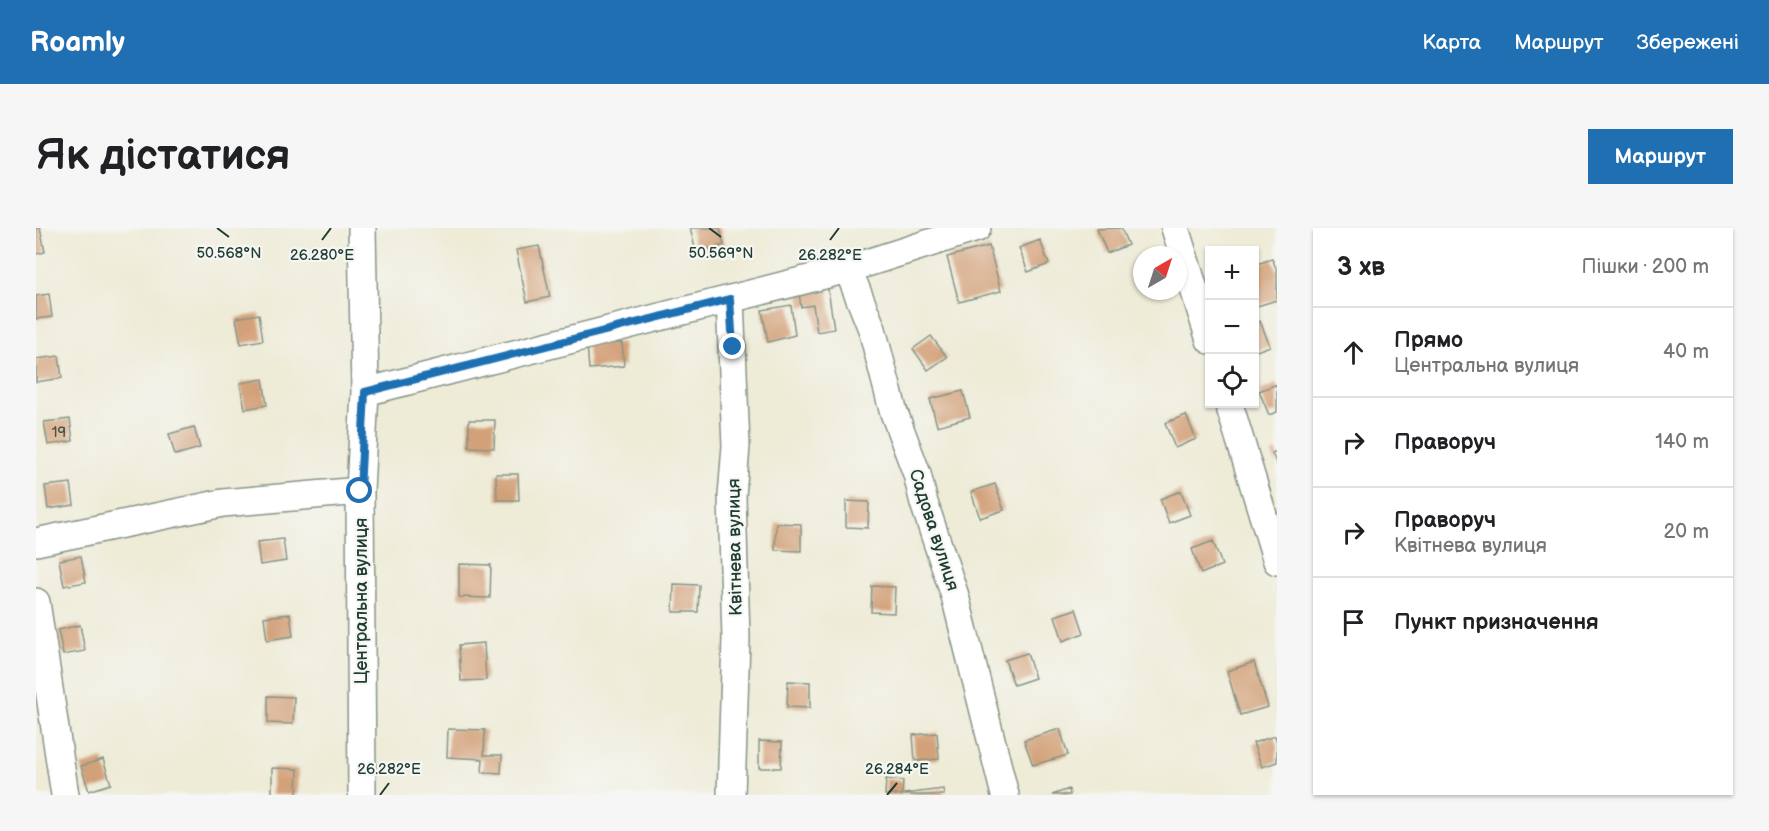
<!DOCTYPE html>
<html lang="uk">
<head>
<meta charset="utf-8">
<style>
	body { margin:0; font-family:"Balsamiq Sans",sans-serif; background:#f6f6f6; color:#202124 }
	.controls { position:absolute; right:18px; top:18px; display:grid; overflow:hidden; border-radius:0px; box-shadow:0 2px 4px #0004 }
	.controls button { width:54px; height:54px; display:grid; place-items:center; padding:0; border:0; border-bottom:2px solid #e0e0e0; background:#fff; color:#202124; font:30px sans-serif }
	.compass { position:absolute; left:1097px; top:18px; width:54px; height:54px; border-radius:50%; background:#fff; box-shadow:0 2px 4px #0004; rotate:39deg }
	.stop { position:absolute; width:18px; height:18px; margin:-14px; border:4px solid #1f6fb2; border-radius:50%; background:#fff }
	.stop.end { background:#1f6fb2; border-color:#fff; box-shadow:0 2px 6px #0008 }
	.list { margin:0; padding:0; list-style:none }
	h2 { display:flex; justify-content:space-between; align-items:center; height:78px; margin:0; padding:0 24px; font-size:26px }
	h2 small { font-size:20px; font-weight:400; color:#757577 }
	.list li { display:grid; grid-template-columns:39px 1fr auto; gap:18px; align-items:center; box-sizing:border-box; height:90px; padding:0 24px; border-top:2px solid #e0e0e0 }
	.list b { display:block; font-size:22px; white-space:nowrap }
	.list p { margin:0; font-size:20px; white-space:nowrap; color:#757577 }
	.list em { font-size:20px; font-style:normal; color:#757577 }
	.icon { flex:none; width:33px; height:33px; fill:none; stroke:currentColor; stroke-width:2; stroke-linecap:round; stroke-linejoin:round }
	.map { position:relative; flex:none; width:1241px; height:567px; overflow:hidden; border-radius:0px }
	header { display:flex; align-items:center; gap:36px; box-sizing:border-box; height:84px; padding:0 30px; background:#1f6fb2; color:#fff }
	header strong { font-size:28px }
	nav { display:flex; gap:33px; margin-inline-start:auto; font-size:21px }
	.intro { display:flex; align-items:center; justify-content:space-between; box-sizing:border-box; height:144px; padding:0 36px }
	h1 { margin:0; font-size:42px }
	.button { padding:15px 27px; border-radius:0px; background:#1f6fb2; color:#fff; font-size:21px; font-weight:700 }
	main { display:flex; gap:36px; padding:0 36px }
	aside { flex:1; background:#fff; border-radius:0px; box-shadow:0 2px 4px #0004 }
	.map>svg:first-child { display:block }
	.building { fill:#d3a179 }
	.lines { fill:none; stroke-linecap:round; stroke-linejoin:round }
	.minor-casing { stroke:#869486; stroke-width:30 }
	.minor { stroke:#fff; stroke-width:27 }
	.route { stroke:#1f6fb2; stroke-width:8 }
	.ticks { fill:none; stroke:#1f3d34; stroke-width:2 }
	.labels { text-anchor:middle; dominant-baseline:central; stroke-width:4.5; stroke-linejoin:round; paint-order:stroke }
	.number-label { font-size:15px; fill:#4c5645 }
	.street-label { font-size:18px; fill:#1f3d34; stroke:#f6f6f2 }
	.ticks-label { font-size:15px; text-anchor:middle; fill:#1f3d34; stroke:#f6f6f2; stroke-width:4.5; stroke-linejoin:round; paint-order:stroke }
</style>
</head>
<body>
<header>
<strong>Roamly</strong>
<nav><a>Карта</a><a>Маршрут</a><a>Збережені</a></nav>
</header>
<div class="intro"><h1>Як дістатися</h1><a class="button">Маршрут</a></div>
<main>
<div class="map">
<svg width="1241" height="567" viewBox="0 0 1241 567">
	<rect width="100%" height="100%" fill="#f6f6f2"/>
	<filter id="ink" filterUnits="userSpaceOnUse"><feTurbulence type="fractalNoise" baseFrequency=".0167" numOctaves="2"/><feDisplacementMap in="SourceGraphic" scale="12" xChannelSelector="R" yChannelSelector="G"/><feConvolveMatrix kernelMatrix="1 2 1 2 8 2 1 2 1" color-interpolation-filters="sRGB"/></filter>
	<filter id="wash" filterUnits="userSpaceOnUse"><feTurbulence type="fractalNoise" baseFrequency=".008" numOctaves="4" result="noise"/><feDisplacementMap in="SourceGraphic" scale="24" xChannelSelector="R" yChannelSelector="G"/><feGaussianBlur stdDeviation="1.35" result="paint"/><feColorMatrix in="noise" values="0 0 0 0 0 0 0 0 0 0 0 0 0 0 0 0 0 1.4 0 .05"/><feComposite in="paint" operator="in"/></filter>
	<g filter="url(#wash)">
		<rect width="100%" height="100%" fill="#eeebd7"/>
		<g id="blocks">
			<path class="building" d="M0 0H4L9 24 0 26Z
				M654 0H684L688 17 660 24Z
				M1085 0 1092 17 1071 25 1061 1Z
				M1004 12 1013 36 992 44 983 20Z
				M503 18 514 69 491 74 480 22Z
				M953 18 965 63 923 74 911 29Z
				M1236 31 1241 42V72L1218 79V37Z
				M791 54 798 101 781 104 777 77 765 79 762 59Z
				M13 66 16 89 0 91V68Z
				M755 77 759 107 732 114 726 82Z
				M223 86 227 112 205 116 200 90Z
				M1224 93 1234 118 1218 124V95Z
				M895 108 911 129 892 142 877 121Z
				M586 115 588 138 553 141 551 117Z
				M23 128 26 150 0 154V131Z
				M227 151 231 177 209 181 204 155Z
				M1241 156V184L1233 187 1223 163Z
				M927 163 934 189 901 198 894 171Z
				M1150 187 1160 211 1139 220 1129 195Z
				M34 191 37 213 12 217 8 194Z
				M433 192H459L458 220 433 219Z
				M158 199 164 220 139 227 133 206Z
				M1241 223V237L1236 225Z
				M460 246H482L483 272H461Z
				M35 255 38 277 12 281 9 258Z
				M959 256 968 282 944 290 935 264Z
				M1145 263 1154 287 1133 295 1124 271Z
				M810 273 833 274 832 300 810 299Z
				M740 295 765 296V323L739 322Z
				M247 311 250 333 224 337 221 314Z
				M1177 313 1186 337 1165 346 1156 321Z
				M45 328 50 354 28 358 23 332Z
				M423 336 455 337 454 370 423 369Z
				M638 356 663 357 662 384H637Z
				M836 358 859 359 858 385 835 384Z
				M1040 381 1048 405 1027 413 1019 388Z
				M254 386 257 408 231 412 228 389Z
				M44 397 49 423 27 427 22 402Z
				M448 415 450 452 425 453 423 417Z
				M991 425 999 450 978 457 969 432Z
				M1218 434 1232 479 1204 487 1191 443Z
				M752 453 774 454V480L751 479Z
				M232 468 258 469 257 496 232 495Z
				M412 501 449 502 448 527H466L465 545 446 544 447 531 411 529Z
				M1024 501 1032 527 997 537 988 512Z
				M901 505 903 531 879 533 877 507Z
				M1239 508 1241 514V534L1226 539 1217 515Z
				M723 513 746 514 745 540H723Z
				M67 531 75 556 53 563 45 538Z
				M236 540 262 541 261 567H236Z
				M850 551 867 553 866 567H849Z
				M907 561 908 567H868V566Z
				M1033 561 1034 567H1016Z"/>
		</g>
	</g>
	<g filter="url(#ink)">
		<use href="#blocks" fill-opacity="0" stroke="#869486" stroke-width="1.5"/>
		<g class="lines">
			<g class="minor-casing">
				<path id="minor" d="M326 0 329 164 324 263 326 567
					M1139 0 1174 112
					M812 41 836 101 857 182 881 246 888 275 919 368 969 567
					M694 71 700 218 696 268 700 411 695 567
					M329 164 812 41 941 0
					M1193 176 1241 333
					M0 314 187 275 324 263
					M0 374 29 567"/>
			</g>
			<use href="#minor" class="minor"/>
		</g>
	</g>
	<g class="lines" filter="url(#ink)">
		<path class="route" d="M324 263 329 164 694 71 697 119"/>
	</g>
	<path class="ticks" d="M181 0 193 9M673 0 685 9M286 12 295 0M794 12 803 0M344 567 353 555M851 567 861 555"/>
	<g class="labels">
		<g class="number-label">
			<text x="23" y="204">19</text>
		</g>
		<g class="street-label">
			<text transform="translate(898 302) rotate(72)">Садова вулиця</text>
			<text transform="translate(699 319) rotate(-91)">Квітнева вулиця</text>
			<text transform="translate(325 373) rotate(-90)">Центральна вулиця</text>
		</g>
	</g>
	<g class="ticks-label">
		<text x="193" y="30">50.568°N</text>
		<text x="685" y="30">50.569°N</text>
		<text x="286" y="32">26.280°E</text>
		<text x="794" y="32">26.282°E</text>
		<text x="353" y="546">26.282°E</text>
		<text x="861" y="546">26.284°E</text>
	</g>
</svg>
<div class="controls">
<button>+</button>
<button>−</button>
<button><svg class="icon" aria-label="locate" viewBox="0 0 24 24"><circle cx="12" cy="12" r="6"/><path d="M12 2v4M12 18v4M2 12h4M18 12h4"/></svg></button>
</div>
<svg class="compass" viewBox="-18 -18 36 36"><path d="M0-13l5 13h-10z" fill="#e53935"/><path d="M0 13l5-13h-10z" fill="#757577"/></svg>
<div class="stop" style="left:324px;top:263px"></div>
<div class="stop end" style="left:697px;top:119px"></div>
</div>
<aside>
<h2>3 хв<small>Пішки · 200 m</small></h2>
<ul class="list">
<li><svg class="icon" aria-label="ahead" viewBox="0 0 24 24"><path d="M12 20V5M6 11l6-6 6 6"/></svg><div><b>Прямо</b><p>Центральна вулиця</p></div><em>40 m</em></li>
<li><svg class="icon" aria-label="right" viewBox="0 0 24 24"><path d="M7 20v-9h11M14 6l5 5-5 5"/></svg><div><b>Праворуч</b></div><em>140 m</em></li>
<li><svg class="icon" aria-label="right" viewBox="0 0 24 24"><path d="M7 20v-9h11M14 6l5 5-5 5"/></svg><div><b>Праворуч</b><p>Квітнева вулиця</p></div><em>20 m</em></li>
<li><svg class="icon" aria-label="arrive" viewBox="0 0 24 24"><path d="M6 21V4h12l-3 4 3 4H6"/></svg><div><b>Пункт призначення</b></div></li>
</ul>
</aside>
</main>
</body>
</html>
